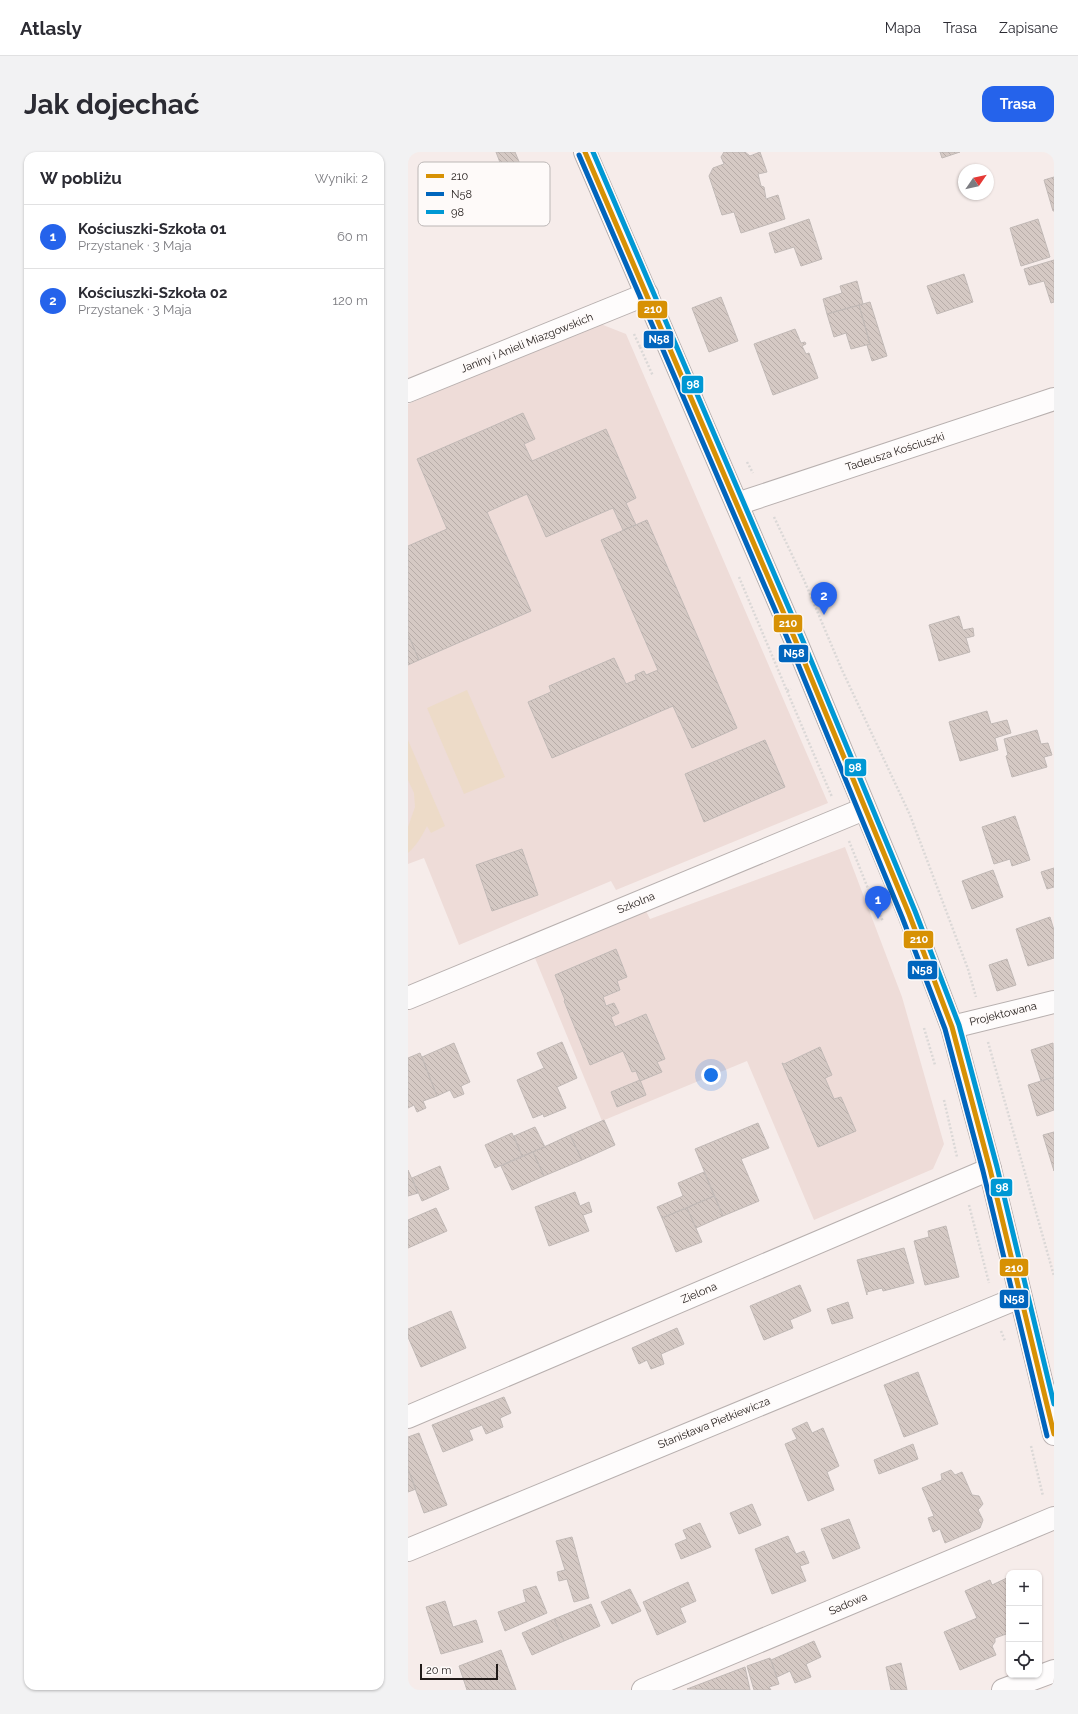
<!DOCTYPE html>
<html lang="pl">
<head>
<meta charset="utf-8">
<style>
	body { margin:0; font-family:Raleway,sans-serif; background:#f2f2f3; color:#2b2b33 }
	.controls { position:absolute; right:12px; bottom:12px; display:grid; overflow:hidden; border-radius:8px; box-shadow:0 1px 3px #0004 }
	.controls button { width:36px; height:36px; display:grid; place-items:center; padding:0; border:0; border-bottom:1px solid #e1e1e2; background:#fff; color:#2b2b33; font:20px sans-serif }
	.compass { position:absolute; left:550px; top:12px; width:36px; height:36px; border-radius:50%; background:#fff; box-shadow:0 1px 3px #0004; rotate:56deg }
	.scale { position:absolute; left:12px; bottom:10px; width:78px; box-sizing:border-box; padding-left:4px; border:2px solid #211b19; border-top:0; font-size:11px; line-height:14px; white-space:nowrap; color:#211b19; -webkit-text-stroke:3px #fefaf9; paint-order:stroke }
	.you { position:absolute; left:303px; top:923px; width:14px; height:14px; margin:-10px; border:3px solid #fff; border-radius:50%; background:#1a73e8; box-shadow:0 0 0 6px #1a73e833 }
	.badge { display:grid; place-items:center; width:26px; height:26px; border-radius:50%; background:#2563eb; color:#fff; font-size:13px; font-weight:700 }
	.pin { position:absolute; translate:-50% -33px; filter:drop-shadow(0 1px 2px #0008) }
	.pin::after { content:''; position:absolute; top:21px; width:14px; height:12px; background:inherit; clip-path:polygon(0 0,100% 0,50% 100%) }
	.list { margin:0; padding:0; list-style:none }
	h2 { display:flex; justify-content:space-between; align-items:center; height:52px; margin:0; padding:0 16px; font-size:17px }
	h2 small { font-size:13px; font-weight:400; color:#7c7c81 }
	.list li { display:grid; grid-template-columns:26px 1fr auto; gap:12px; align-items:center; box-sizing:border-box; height:64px; padding:0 16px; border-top:1px solid #e1e1e2 }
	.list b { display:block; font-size:15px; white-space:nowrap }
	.list p { margin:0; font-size:13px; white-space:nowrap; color:#7c7c81 }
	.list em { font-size:13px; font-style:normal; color:#7c7c81 }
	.icon { flex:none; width:22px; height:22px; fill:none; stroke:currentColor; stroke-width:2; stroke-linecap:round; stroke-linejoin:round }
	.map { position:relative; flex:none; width:646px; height:1538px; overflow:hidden; border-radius:12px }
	header { display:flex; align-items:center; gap:24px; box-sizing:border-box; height:56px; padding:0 20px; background:#fff; border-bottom:1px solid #e1e1e2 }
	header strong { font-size:19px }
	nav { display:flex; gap:22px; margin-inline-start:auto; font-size:14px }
	.intro { display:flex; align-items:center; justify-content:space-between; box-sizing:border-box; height:96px; padding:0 24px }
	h1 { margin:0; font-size:28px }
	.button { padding:10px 18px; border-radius:12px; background:#2563eb; color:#fff; font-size:14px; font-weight:700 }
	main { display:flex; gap:24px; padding:0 24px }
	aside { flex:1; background:#fff; border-radius:12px; box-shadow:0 1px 3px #0004 }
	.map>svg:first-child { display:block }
	.built { fill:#eedcd8 }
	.pitch { fill:#eddbc8 }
	.building { fill:url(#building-back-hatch); stroke:#c1b9b6 }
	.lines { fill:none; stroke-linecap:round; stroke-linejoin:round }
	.minor-casing { stroke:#b8b0af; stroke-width:24 }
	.tertiary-casing { stroke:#b8b0af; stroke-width:24 }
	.path { stroke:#dbd8d7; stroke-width:2.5; stroke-dasharray:2 2; stroke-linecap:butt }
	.minor { stroke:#fefcfc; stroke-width:22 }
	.tertiary { stroke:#fefcfc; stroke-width:22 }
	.bus-1-casing { stroke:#fefaf9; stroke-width:8 }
	.bus-2-casing { stroke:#fefaf9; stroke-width:8 }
	.bus-3-casing { stroke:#fefaf9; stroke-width:8 }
	.bus-1 { stroke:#d79104; stroke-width:5 }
	.bus-2 { stroke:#0065bd; stroke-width:5 }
	.bus-3 { stroke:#0098d4; stroke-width:5 }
	.labels { text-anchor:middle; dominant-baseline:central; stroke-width:3; stroke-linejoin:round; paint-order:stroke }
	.street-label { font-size:11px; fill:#211b19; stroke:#fefaf9 }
	.key { fill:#fefaf9; stroke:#bcb7b6; stroke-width:1 }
	.key-label { font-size:11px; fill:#211b19 }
	.line-badge { stroke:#fefaf9; stroke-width:1.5 }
	.badge-label { font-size:11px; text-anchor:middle; font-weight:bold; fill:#fff }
</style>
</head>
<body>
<header>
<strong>Atlasly</strong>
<nav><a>Mapa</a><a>Trasa</a><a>Zapisane</a></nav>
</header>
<div class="intro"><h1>Jak dojechać</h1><a class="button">Trasa</a></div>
<main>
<aside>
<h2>W pobliżu<small>Wyniki: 2</small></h2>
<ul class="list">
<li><span class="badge">1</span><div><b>Kościuszki-Szkoła 01</b><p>Przystanek · 3 Maja</p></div><em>60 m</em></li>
<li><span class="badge">2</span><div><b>Kościuszki-Szkoła 02</b><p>Przystanek · 3 Maja</p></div><em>120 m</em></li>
</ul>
</aside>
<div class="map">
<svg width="646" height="1538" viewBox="0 0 646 1538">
	<defs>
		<pattern id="building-back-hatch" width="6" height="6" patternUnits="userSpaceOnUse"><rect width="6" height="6" fill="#d5c9c4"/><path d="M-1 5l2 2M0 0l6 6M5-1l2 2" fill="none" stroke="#b7aca8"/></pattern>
	</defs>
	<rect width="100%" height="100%" fill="#f6ecea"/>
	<path class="built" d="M190 171 218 182 420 651 208 738 203 729 51 793 16 706 0 712V252Z
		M437 695 494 845 536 992 525 1017 406 1068 339 909 194 969 127 806 237 757 242 767Z"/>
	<path class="pitch" d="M59 538 97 625 56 642 19 556Z
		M0 588 37 674 23 681 19 674C14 684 9 693 0 701V675L7 655 6 641 0 628Z"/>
	<path class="building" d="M88 0H107L127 48 109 55Z
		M316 0H337L342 4 352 0 359 20 350 22 353 34 356 35 358 47 370 43 377 67 333 81 326 60 314 63 301 24 305 16 316 12 313 5Z
		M532 0H552L534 6Z
		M646 25V59H645L636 28Z
		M401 67 414 107 393 114 386 95 367 101 361 81Z
		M630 67 642 105 613 114 602 76Z
		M646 108V150L643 151 636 129 621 133 616 117Z
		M556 122 565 150 529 162 519 134Z
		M449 129 455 152 419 162 415 147 434 141 432 134Z
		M313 145 330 189 301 200 284 156Z
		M462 150 479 204 464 209 459 193 462 192 451 153Z
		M451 153 462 192 443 197 438 181 426 185 419 162Z
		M387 177 393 191 397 190 398 192 394 194 398 202 401 201 410 226 365 243 346 192Z
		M115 261 127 287 116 292 124 309 198 277 228 346 218 351 228 373 215 378 205 356 138 385 119 342 79 360 123 459 11 508 0 482V394L39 377 9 307Z
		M239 368 329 576 284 596 265 554 144 606 120 550 143 540 141 534 206 506 218 532 228 528 227 523 236 519 238 523 250 518 193 388Z
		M551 464 555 478 565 476 566 484 558 486 562 500 531 509 521 473Z
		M0 482 11 508 0 513Z
		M579 559 583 572 599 568 603 581 587 586 590 598 552 609 541 570Z
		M629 578 633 592 640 591 644 603 636 605 639 615 604 625 598 604 600 603 596 587Z
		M357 588 377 635 296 670 277 622Z
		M607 664 622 708 604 714 602 707 586 712 574 675Z
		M114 697 130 743 84 759 68 713Z
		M646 716V735L639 737 633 720Z
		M585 718 595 745 564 757 554 729Z
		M642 765 646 778V806L620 814 608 777Z
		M208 797 219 825 209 829 212 838 195 845 198 854 206 851 211 861 203 865 207 875 238 862 257 907 249 910 254 920 232 929 228 919 224 920 215 899 182 913 156 849 157 848 147 823Z
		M599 807 608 833 589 839 581 813Z
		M154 890 169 926 149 935 158 956 136 965 135 962 125 966 109 928 136 916 129 901Z
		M46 891 62 930 53 934 56 942 46 946 42 938 29 944 14 905Z
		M645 891 646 925 633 929 623 898Z
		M412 895 424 923 417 926 426 947 433 945 448 979 410 995 374 911 376 912Z
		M12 901 29 944 15 949 18 956 9 960 6 953 0 956V906Z
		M646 925V958L629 964 620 933Z
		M232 928 238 943 209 955 203 940Z
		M196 968 207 993 174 1008 162 983Z
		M350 971 361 996 333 1007 351 1049 315 1064 287 997Z
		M127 975 137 995 114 1004 106 984Z
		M646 980V1019L635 983Z
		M104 981 114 1004 87 1016 77 993Z
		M162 983 174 1008 136 1024 125 1000Z
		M125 1000 136 1024 104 1038 93 1014Z
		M32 1014 41 1037 14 1049 4 1026Z
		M0 1018 10 1041 0 1044Z
		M296 1020 306 1044 254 1066 249 1055 275 1044 270 1031Z
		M167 1040 172 1054 181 1050 184 1060 175 1063 181 1079 141 1094 127 1055Z
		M306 1044 315 1064 288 1076 279 1056Z
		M28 1056 39 1079 0 1096V1068Z
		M279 1056 294 1090 268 1100 254 1066Z
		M538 1074 551 1125 517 1133 506 1089 521 1085 520 1079Z
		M496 1096 506 1131 475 1139 474 1136 459 1140V1143L449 1108Z
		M392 1133 403 1159 382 1168 385 1176 356 1188 342 1154Z
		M440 1150 445 1166 424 1172 419 1157Z
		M43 1159 58 1196 13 1215 0 1185V1177Z
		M269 1176 276 1192 253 1202 256 1212 243 1217 239 1208 231 1212 224 1196Z
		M510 1220 530 1272 496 1285 476 1233Z
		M96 1245 103 1261 92 1266 95 1275 78 1282 74 1273 61 1278 65 1288 35 1300 24 1273Z
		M399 1270 404 1281 415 1276 431 1314 419 1320 426 1338 400 1349 377 1292 389 1287 384 1277Z
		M11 1281 39 1353 16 1361 0 1317V1285Z
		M505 1292 510 1307 471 1322 466 1308Z
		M0 1317 8 1337 0 1340Z
		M543 1318 547 1323 554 1320 564 1343 571 1344 575 1352 570 1358 575 1368 572 1376 537 1391 532 1377 525 1380 520 1366 526 1364 514 1336 534 1328 533 1322Z
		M344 1352 353 1373 331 1382 322 1361Z
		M441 1367 452 1396 425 1407 413 1377Z
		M292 1371 303 1395 273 1407 267 1392 279 1387 275 1378Z
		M380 1384 388 1402 396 1399 401 1411 392 1414 398 1429 364 1442 347 1397Z
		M164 1385 181 1446 166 1450 159 1427 151 1429 149 1420 157 1418 148 1389Z
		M601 1425V1481L587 1486V1490L584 1494 588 1503 552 1518 536 1480 569 1466 557 1439 582 1428 584 1433Z
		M280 1430 288 1449 272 1456 278 1470 249 1483 235 1450Z
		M128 1434 139 1461 97 1479 90 1460 118 1450 115 1438Z
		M222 1437 233 1459 204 1472 193 1450Z
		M37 1449 45 1475 68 1468 75 1490 33 1502 18 1455Z
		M183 1452 192 1474 156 1489 146 1467Z
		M146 1467 156 1489 124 1503 114 1481Z
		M406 1489 413 1505 398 1512 403 1525 387 1531 382 1519 369 1525 363 1508Z
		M93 1498 108 1538H59L51 1514Z
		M362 1506 371 1532 361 1535 363 1538H346L339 1514Z
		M493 1511 499 1538H483L478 1515Z
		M337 1515 342 1538 279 1537Z"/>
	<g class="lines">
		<g class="minor-casing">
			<path id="minor" d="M0 239 239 142
				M329 352 646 247
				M0 846 456 657
				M544 875 646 850
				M0 1265 582 1017
				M0 1398 612 1145
				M235 1538 646 1366
				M595 1538 646 1519"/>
		</g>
		<g class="tertiary-casing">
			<path id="tertiary" d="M177 0 389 492 501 762 544 875 582 1017 646 1282"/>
		</g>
		<path class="path" d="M226 182 232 195
			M232 195 245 224
			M339 310 345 321
			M366 365 396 428 434 518 502 663 560 817 568 845
			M331 425 379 539 383 537
			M379 539 424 645
			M441 689 467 754 475 769
			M516 876 527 913
			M580 890 646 1124
			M536 948 549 1005
			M561 1053 581 1131
			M593 1179 597 1189
			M623 1294 635 1344"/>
		<use href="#minor" class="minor"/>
		<use href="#tertiary" class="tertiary"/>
		<g class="bus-1-casing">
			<path id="bus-1" d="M177 0 389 492 501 762 544 875 582 1017 646 1282"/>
		</g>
		<g class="bus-2-casing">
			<path id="bus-2" d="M171 3 383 495 494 765 537 877 575 1019 639 1284"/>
		</g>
		<g class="bus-3-casing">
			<path id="bus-3" d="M185 0 395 489 507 759 551 873 589 1015 646 1252"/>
		</g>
		<use href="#bus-1" class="bus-1"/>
		<use href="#bus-2" class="bus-2"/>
		<use href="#bus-3" class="bus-3"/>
	</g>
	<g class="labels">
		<g class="street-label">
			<text transform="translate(119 191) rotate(-22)">Janiny i Anieli Miazgowskich</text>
			<text transform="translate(487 300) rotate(-18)">Tadeusza Kościuszki</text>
			<text transform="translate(228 751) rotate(-22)">Szkolna</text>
			<text transform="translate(595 862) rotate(-14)">Projektowana</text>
			<text transform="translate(291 1141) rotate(-23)">Zielona</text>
			<text transform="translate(306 1271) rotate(-22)">Stanisława Pietkiewicza</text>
			<text transform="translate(440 1452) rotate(-23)">Sadowa</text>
		</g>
	</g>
	<rect x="10" y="10" width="132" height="64" rx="6" class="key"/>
	<rect x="18" y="22" width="18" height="4" fill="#d79104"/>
	<rect x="18" y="40" width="18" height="4" fill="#0065bd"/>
	<rect x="18" y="58" width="18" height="4" fill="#0098d4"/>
	<g class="key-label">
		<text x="43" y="28">210</text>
		<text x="43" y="46">N58</text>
		<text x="43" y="64">98</text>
	</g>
	<g class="line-badge">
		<rect x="229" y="148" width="31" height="19" rx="4" fill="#d79104"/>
		<rect x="235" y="178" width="31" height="19" rx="4" fill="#0065bd"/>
		<rect x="273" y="223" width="23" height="19" rx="4" fill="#0098d4"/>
		<rect x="365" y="462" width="30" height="19" rx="4" fill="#d79104"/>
		<rect x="370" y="492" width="31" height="19" rx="4" fill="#0065bd"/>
		<rect x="436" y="606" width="23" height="19" rx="4" fill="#0098d4"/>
		<rect x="495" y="778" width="31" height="19" rx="4" fill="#d79104"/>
		<rect x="499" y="808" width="31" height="20" rx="4" fill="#0065bd"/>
		<rect x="582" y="1026" width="23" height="19" rx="4" fill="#0098d4"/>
		<rect x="591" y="1106" width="30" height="19" rx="4" fill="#d79104"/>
		<rect x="591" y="1137" width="30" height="20" rx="4" fill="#0065bd"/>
	</g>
	<g class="badge-label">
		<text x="245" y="161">210</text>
		<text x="251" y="191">N58</text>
		<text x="285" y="236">98</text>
		<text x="380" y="475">210</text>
		<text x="386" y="505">N58</text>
		<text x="447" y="619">98</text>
		<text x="511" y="791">210</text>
		<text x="514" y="822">N58</text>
		<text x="594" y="1039">98</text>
		<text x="606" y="1120">210</text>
		<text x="606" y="1151">N58</text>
	</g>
</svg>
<div class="controls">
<button>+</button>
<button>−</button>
<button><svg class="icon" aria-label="locate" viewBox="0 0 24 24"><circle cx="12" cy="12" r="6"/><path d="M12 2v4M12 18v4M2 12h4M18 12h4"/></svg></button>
</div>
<svg class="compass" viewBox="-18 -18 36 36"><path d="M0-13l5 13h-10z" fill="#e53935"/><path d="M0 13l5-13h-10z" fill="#7c7c81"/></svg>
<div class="scale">20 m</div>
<div class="you"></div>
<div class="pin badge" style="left:470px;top:767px">1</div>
<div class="pin badge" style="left:416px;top:463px">2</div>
</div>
</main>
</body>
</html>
